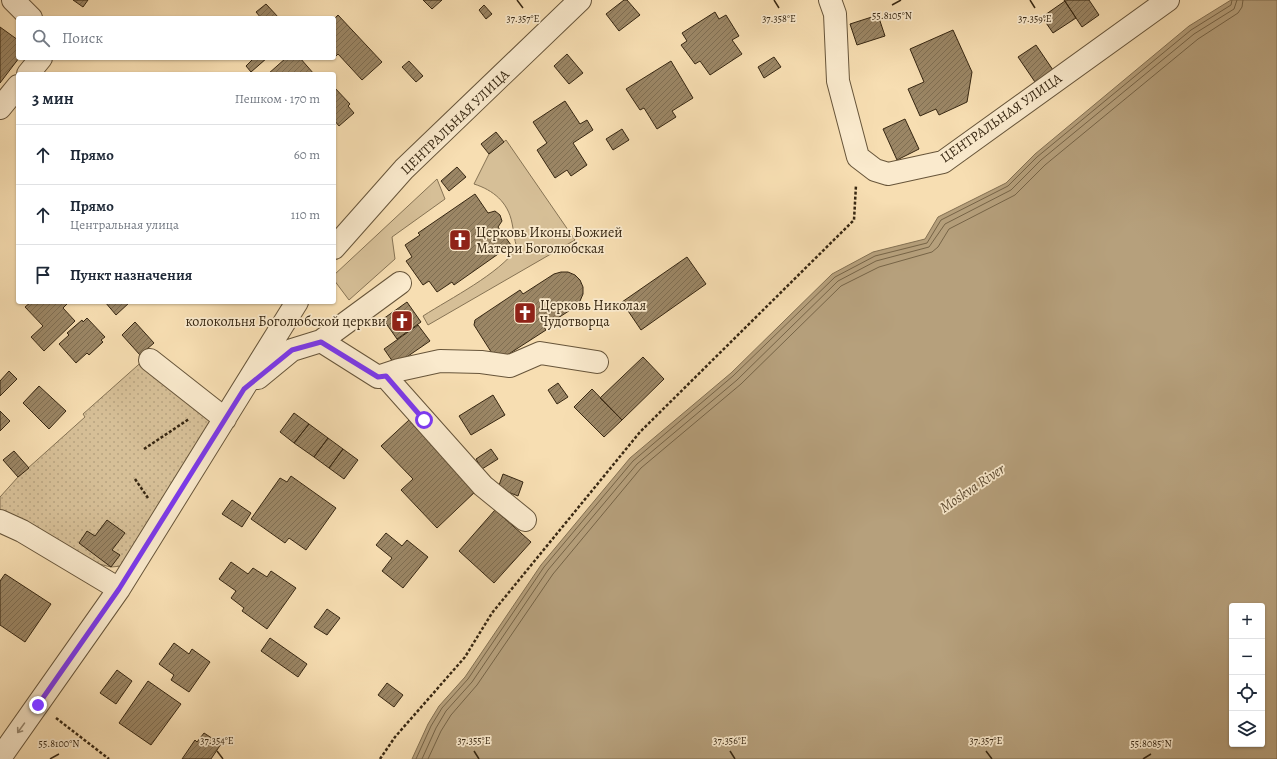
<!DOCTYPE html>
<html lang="ru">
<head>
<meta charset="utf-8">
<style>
	body { margin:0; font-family:Alegreya,serif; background:#f6f6f7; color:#1f2937 }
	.controls { position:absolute; right:12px; bottom:12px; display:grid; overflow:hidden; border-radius:4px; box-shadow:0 1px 3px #0004 }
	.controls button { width:36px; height:36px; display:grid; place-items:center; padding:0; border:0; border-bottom:1px solid #e0e1e3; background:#fff; color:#1f2937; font:20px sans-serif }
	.stop { position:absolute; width:12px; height:12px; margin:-9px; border:3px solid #7c3aed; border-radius:50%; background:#fff }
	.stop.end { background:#7c3aed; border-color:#fff; box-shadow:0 1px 4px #0008 }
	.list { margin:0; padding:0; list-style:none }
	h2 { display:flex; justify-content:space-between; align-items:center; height:52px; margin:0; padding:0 16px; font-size:17px }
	h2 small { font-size:13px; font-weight:400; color:#747a83 }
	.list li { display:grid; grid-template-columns:26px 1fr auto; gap:12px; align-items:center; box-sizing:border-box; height:60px; padding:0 16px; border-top:1px solid #e0e1e3 }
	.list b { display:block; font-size:15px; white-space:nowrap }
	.list p { margin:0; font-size:13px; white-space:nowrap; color:#747a83 }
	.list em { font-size:13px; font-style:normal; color:#747a83 }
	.icon { flex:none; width:22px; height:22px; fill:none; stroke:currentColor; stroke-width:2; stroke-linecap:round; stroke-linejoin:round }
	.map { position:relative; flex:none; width:1277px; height:759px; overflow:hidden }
	.search { position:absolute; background:#fff; box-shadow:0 1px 3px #0004; left:16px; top:16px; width:320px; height:44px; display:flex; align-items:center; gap:10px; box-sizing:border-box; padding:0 14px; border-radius:4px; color:#747a83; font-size:15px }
	.panel { position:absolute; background:#fff; box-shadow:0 1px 3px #0004; left:16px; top:72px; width:320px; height:232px; border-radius:4px }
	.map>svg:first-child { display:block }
	.grass { fill:#d6bf97; stroke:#867354 }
	.park { fill:url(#park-dots); stroke:#867354 }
	.water { fill:#b6a07c; stroke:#837052; fill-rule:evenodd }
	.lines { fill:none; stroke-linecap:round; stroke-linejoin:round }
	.shore { stroke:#766447; stroke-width:1 }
	.building { fill:url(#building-hatch); stroke:#372712 }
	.minor-casing { stroke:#67553a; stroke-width:24 }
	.path { stroke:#372712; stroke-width:2.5; stroke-dasharray:3 2; stroke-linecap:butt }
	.minor { stroke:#faeacd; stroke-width:22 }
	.oneway { stroke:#988870 }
	.route { stroke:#7c3aed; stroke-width:5 }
	.ticks { fill:none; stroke:#372712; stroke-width:1.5 }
	.labels { text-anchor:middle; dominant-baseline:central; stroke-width:3.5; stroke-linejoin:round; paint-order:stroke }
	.street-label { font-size:14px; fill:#372712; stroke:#faeacd }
	.poi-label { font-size:14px; fill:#372712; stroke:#faeacd; text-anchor:start }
	.water-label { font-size:15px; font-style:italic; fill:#5d4b32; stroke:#faeacd }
	.ticks-label { font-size:10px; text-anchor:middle; fill:#372712; stroke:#faeacd; stroke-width:3.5; stroke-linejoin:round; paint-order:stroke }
</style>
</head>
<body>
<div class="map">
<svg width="1277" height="759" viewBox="0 0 1277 759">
	<defs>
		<pattern id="park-dots" width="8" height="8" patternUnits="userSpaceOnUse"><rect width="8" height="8" fill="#d6bf97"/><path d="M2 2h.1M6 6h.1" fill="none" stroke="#b8a481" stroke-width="1.8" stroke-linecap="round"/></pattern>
		<pattern id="building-hatch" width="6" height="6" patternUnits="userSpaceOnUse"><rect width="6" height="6" fill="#9b8665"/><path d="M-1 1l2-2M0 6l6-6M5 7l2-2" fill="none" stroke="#7f6e52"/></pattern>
	</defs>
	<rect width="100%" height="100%" fill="#f7deb2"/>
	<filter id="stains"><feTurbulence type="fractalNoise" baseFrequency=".005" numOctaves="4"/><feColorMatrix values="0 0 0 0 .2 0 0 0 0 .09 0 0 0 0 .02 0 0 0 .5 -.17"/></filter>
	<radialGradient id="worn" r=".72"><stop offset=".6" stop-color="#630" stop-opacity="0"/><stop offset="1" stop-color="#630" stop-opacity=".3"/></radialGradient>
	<path class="grass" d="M506 140 575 240 428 325 423 316C451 298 499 274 517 248 514 239 514 232 512 223 508 202 493 190 474 184L489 154Z
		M437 179 445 199 392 237 395 259 349 300 334 280V275Z"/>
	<path class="park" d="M146 358 218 414 122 566 111 567 91 562 0 512V497L18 477 85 417 83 414Z"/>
	<path class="water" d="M1231 0H1277V759H412L428 724 439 706 465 677 541 565 630 458 731 373 832 274 873 252 925 239 938 217 1006 183 1035 154 1189 26ZM1232 606H1262V744H1232Z"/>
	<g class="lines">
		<path class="shore" d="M416 759 431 726 442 708 468 679 544 567 633 461 733 376 835 277 875 256 927 243 941 220 1008 186 1037 157 1191 30 1231 5 1232 0
			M422 759 436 728 446 711 472 682 548 570 637 464 737 380 838 281 876 261 929 247 945 224 1011 190 1041 160 1194 34 1234 9 1237 0
			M428 759 441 731 451 715 477 685 553 574 641 468 741 384 841 286 879 267 932 252 938 247 949 229 1015 195 1045 165 1198 39 1238 13 1242 7 1243 0"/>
	</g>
	<path class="building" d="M73 0H88L83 7Z
		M423 0H442L432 9Z
		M624 0H627L640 15 619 31 606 14Z
		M1064 0H1089L1099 15 1082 27Z
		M1065 1 1076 18 1053 33 1042 17Z
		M266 4 279 18H261L256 12Z
		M484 5 492 14 486 19 479 10Z
		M715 12 719 19 726 15 739 36 732 40 742 54 710 75 700 61 695 64 681 45 687 41 682 33Z
		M338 15 382 62 362 80 338 54 335 57 334 56V19Z
		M878 15 885 36 857 45 850 24Z
		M0 27 18 40 19 58 0 83Z
		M953 30 972 72 967 102 939 115 936 109 920 116 908 89 924 82 910 49Z
		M1036 45 1053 70 1035 82 1018 57Z
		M567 54 583 73 569 84 554 66Z
		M774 57 781 67 764 78 758 67Z
		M254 58H267L251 72 246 66Z
		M286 58H300L314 74H268Z
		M409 61 423 76 416 82 402 67Z
		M671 61 693 98 672 111 676 117 657 129 644 108 640 110 626 89Z
		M334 87 350 104 348 106 354 113 339 126 334 120Z
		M565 101 580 124 587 120 593 130 573 143 587 165 571 176 567 170 555 178 537 150 547 143 533 122Z
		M905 119 919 149 897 160 883 129Z
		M622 129 629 140 613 150 606 139Z
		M496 132 504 142 489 154 481 144Z
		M457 167 466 177 449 191 441 181Z
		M475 194 488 213 495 211 500 215 502 221 498 227 511 245 454 285 452 282 437 292 429 281 423 285 406 261 412 257 405 245 420 235 418 233Z
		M687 257 706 284 641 330 622 302Z
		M561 272H568L575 275 580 280 583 287V294L580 301 575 307 544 327 546 330 501 359 495 358 474 325 475 320 520 290 523 294 554 274Z
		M31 302H69L63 308 75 321 44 351 31 337 43 326 25 307Z
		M105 302H130L116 315Z
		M407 302 421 322 397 339 383 319Z
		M87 318 105 337 101 340 103 342 89 355 87 353 76 363 59 344 69 335 67 333 82 320 83 322Z
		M135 322 154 343 140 355 122 335Z
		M418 325 430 341 395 365 384 349Z
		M643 357 664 379 622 420 600 398Z
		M9 371 17 379 0 396V381Z
		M558 383 568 397 557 404 548 390Z
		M39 386 66 411 49 429 23 403Z
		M592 389 622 420 604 437 574 407Z
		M493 395 505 415 471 435 459 416Z
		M0 411 10 421 0 431Z
		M294 413 309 424 294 443 280 432Z
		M409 420 477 490 437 528 401 490 413 479 381 446Z
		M309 424 328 438 314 457 294 443Z
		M328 438 343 449 329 468 314 457Z
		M343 449 358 460 344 479 329 468Z
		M491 449 498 459 482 469 476 459Z
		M14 451 29 468 18 477 3 460Z
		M503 474 523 482 518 496 498 488Z
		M291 476 336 508 306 550 289 538 285 543 251 519 280 478 287 482Z
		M232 500 251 513 242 527 222 514Z
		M495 510 531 542 494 583 459 551Z
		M107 520 125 533 112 550 120 555 111 567 79 543 87 531 95 536Z
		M386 533 402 546 407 540 428 557 403 588 382 571 392 558 376 545Z
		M231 562 248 574 253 568 267 577 271 571 296 588 267 629 242 611 244 608 231 598 236 591 219 579Z
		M5 574 51 604 25 642 0 625V581Z
		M327 609 340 618 327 635 314 627Z
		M270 638 307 664 298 677 261 651Z
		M174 643 189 654 192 649 210 662 189 692 171 680 174 675 159 664Z
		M117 670 132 681 116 704 100 693Z
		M148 681 181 704 151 745 119 723Z
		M387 683 403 695 394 707 378 695Z
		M204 733 221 744 211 759H182L195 740 197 742Z"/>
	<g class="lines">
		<g class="minor-casing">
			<path id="minor" d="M13 0 31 18
				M830 0 835 14 838 81 858 157 875 170 888 174 943 162 1168 0
				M28 74 41 58
				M0 108 18 86
				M334 248 404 169 580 0
				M321 341 400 283
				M150 360 225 419
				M385 376 483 486 525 520
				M258 378 292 350 321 341 378 377 399 370 440 361 481 362 510 366 540 353 597 362
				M0 521 22 531 119 589
				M0 758 119 589 297 302"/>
		</g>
		<path class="path" d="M144 449 189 419
			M135 479 148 498
			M56 718 109 759
			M380 759 395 737 465 657 492 613 640 432 854 220 856 185"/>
		<use href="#minor" class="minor"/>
	</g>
	<defs><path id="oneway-shaft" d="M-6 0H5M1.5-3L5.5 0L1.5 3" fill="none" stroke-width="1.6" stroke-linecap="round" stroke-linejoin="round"/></defs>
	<use class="oneway" href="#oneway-shaft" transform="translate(21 728) rotate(126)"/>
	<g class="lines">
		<path class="route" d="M38 705 119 589 244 389 292 350 321 342 378 377 386 376 424 420"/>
	</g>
	<path class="ticks" d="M517 0 523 8M774 0 779 8M1030 0 1035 8M892 5 901 0M217 751 223 759M474 751 479 759M730 751 735 759M986 751 992 759M50 759 59 754M1143 759 1151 754"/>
	<defs>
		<g id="church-square" transform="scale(1.15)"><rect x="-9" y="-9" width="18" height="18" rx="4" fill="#8f2418" stroke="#faeacd"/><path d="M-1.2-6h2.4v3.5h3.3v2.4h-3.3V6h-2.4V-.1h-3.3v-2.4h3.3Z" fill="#fff"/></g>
	</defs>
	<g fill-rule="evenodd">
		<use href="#church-square" x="460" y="240"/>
		<use href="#church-square" x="525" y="313"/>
		<use href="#church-square" x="402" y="321"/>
	</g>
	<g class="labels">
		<g class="street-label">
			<text transform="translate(1001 118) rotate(-35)">ЦЕНТРАЛЬНАЯ УЛИЦА</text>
			<text transform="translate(455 122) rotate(-44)">ЦЕНТРАЛЬНАЯ УЛИЦА</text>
		</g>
		<g class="poi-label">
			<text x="476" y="232">Церковь Иконы Божией<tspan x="476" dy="16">Матери Боголюбская</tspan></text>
			<text x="540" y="305">Церковь Николая<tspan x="540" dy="16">Чудотворца</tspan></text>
			<text x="386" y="321" text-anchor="end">колокольня Боголюбской церкви</text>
		</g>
		<g class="water-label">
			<text transform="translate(972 488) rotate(-34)">Moskva River</text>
		</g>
	</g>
	<g class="ticks-label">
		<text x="892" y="19">55.8105°N</text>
		<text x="523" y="22">37.357°E</text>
		<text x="779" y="22">37.358°E</text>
		<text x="1035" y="22">37.359°E</text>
		<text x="217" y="744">37.354°E</text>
		<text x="474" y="744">37.355°E</text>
		<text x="730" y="744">37.356°E</text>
		<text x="986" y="744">37.357°E</text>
		<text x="59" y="747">55.8100°N</text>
		<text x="1151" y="747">55.8085°N</text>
	</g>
	<rect width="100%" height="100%" filter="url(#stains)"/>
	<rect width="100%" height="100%" fill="url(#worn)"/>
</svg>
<div class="controls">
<button>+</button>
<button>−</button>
<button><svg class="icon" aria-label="locate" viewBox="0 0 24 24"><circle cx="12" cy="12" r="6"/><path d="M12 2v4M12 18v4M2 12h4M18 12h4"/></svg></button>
<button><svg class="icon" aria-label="layers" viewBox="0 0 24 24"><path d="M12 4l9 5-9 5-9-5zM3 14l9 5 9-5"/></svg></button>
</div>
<div class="stop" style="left:424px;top:420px"></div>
<div class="stop end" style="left:38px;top:705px"></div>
<div class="search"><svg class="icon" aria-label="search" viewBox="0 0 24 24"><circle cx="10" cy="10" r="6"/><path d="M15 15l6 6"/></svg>Поиск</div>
<section class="panel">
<h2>3 мин<small>Пешком · 170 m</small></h2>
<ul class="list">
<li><svg class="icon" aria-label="ahead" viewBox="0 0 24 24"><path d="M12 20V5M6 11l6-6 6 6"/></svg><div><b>Прямо</b></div><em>60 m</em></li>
<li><svg class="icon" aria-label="ahead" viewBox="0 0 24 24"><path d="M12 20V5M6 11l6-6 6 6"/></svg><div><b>Прямо</b><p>Центральная улица</p></div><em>110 m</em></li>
<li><svg class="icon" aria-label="arrive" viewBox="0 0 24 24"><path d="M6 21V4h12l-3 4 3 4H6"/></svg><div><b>Пункт назначения</b></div></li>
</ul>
</section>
</div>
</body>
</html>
